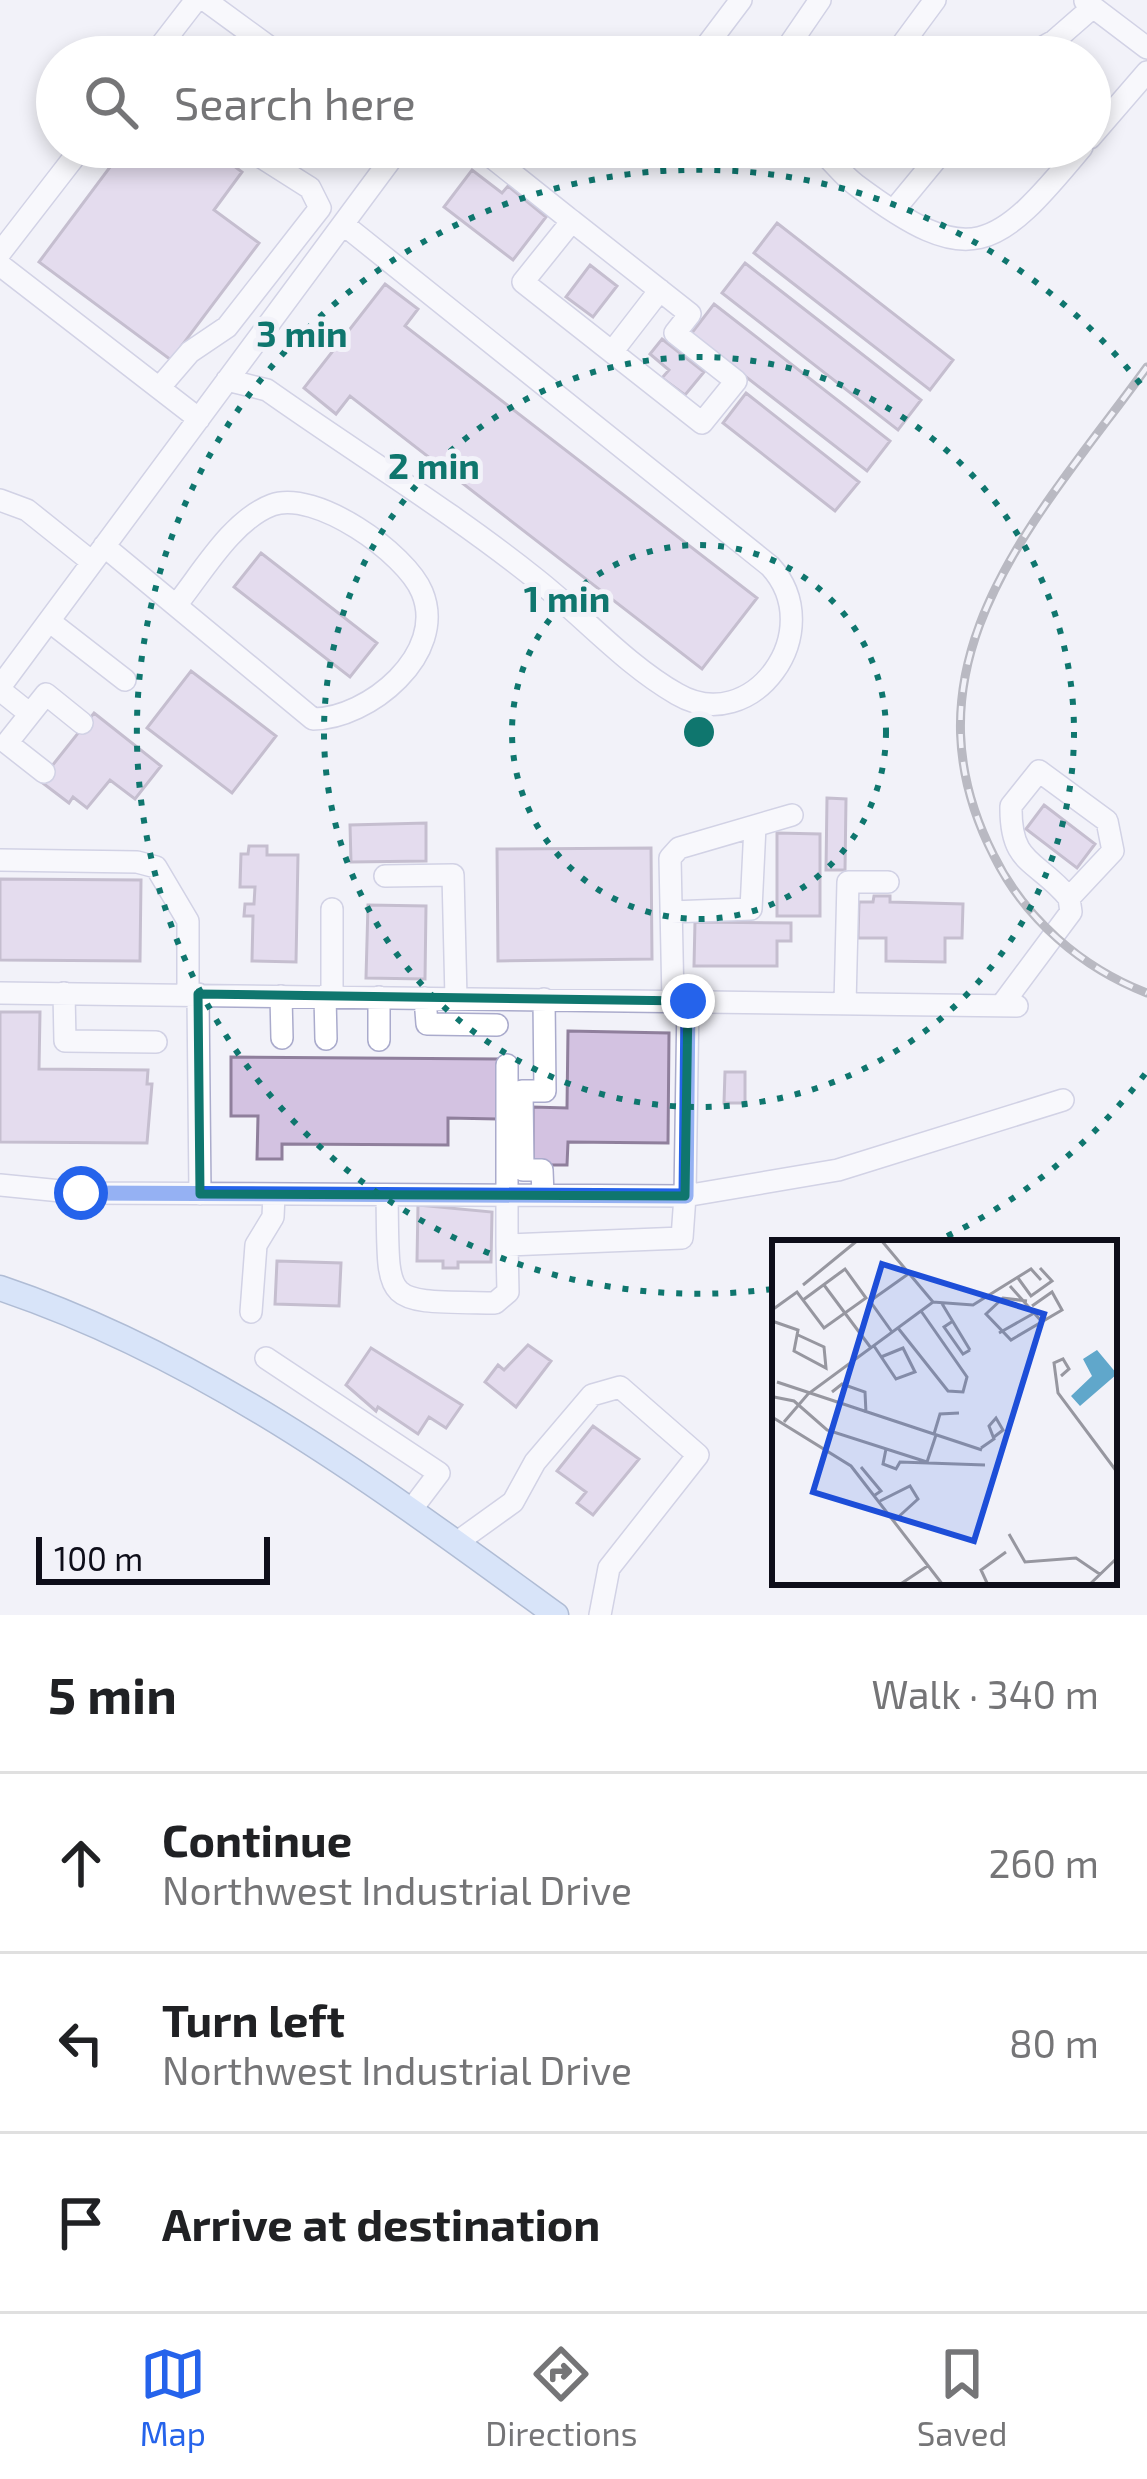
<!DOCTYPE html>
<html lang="en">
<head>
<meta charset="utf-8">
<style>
	body { margin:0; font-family:"Exo 2",sans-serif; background:#f2f2f2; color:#202124 }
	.scale { position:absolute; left:36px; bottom:30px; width:234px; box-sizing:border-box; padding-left:12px; border:6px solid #0e0e1a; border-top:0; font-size:33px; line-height:42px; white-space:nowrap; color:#0e0e1a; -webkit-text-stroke:9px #f2f2f9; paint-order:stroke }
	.stop { position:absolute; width:36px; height:36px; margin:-27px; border:9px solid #2563eb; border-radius:50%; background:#fff }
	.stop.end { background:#2563eb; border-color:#fff; box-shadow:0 3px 12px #0008 }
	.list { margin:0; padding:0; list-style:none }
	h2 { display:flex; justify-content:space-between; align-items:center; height:156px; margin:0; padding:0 48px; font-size:51px }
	h2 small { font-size:39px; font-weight:400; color:#757577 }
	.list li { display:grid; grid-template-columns:78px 1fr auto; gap:36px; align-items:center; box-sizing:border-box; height:180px; padding:0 48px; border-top:3px solid #e0e0e0 }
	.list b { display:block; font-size:45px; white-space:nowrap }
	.list p { margin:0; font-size:39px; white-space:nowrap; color:#757577 }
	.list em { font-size:39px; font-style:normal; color:#757577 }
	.icon { flex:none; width:66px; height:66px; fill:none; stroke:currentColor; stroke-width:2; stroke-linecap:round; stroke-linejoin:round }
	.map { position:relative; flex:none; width:1147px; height:1615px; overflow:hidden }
	.search { position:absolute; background:#fff; box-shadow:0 6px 18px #0003; left:36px; right:36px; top:36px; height:132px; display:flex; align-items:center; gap:30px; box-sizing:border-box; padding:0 42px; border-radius:66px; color:#757577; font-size:45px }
	.sheet { height:696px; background:#fff }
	nav { display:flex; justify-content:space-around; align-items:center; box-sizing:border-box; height:168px; border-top:3px solid #e0e0e0; background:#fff; font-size:33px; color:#757577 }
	nav a { display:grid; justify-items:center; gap:6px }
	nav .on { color:#2563eb }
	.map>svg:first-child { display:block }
	.building { fill:#d3c2e1; stroke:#8f7f9c; stroke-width:3 }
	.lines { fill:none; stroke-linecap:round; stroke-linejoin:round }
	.minor-casing { stroke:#aaabcc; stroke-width:24 }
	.major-casing { stroke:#5f7ba8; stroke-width:27 }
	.minor { stroke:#fff; stroke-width:21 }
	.major { stroke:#b9d3f8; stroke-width:24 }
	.rail-casing { stroke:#74747e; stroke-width:9 }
	.rail { stroke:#f2f2f9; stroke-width:4.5; stroke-dasharray:14; stroke-linecap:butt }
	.route { stroke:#2563eb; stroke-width:15 }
	.marked { fill:none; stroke:#0f766e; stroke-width:9; stroke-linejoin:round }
	.ring { fill:none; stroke:#0f766e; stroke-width:6; stroke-dasharray:6 12 }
	.inset-road { fill:none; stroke:#9797a0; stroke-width:3 }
	.view { fill:#1d4ed8; fill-opacity:0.15; stroke:#1d4ed8; stroke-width:6 }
	.inset-edge { fill:none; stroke:#0e0e1a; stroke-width:6 }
	.centre { fill:#0f766e; stroke:#f2f2f9; stroke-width:6 }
	.ring-label { font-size:36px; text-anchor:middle; font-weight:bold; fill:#0f766e; stroke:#f2f2f9; stroke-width:10; stroke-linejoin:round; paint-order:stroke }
</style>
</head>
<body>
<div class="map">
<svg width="1147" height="1615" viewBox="0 0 1147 1615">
	<rect width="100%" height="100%" fill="#f2f2f9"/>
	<path class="building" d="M125 147H209L242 172 214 210 259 243 171 360 39 262Z
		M472 170 502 193 508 186 546 217 513 260 444 207Z
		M777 223 953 360 930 390 754 253Z
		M745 263 921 400 898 430 722 293Z
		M590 265 617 286 593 317 566 297Z
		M385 284 418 309 405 326 757 598 702 669 350 396 336 414 304 388Z
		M714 304 890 441 867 471 691 334Z
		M662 339 704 372 685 395 662 378 669 370 650 354Z
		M746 393 859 482 835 511 723 423Z
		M261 553 377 643 350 677 234 587Z
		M191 671 276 736 232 793 147 728Z
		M94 713 161 766 135 799 110 780 87 808 73 797 69 803 40 781Z
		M827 798 846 799 845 870H826Z
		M1044 805 1095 844 1077 868 1026 829Z
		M426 823V861L351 862 350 825Z
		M777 833 820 834V916H777Z
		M249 846H267V855H298L296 962 252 961 253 916H244L245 904H254L255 887H240L241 854H248Z
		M651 848 652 959 498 961 497 849Z
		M0 879 141 880 140 961 0 960Z
		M874 896H890V902L963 904 962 938H945V962L886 961V938H858L859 902H873Z
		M368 905 426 906 425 979 366 978Z
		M695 922 791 923V941H777V966H694Z
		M0 1012H40L39 1069 148 1070 147 1084H152L147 1143 0 1142Z
		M568 1031 669 1033 668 1143 568 1142 567 1165H533V1107L567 1108Z
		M231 1057 498 1059 497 1119 448 1118V1145L282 1144V1159H257L258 1116H231Z
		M725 1072H745V1103H724Z
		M418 1205 492 1212 491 1262H458V1268H443V1261H417Z
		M277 1261 341 1263 339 1306 275 1304Z
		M528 1345 551 1361 516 1407 485 1382 498 1365 504 1370Z
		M371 1348 462 1405 446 1428 429 1417 418 1434 378 1407 376 1411 346 1385Z
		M593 1426 639 1459 593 1515 577 1503 586 1492 557 1471Z"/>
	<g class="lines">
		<g class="minor-casing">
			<path id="minor" d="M205 0 283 57
				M1085 1 1147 48
				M152 57 196 0
				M698 57 741 0
				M781 57 820 0
				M893 57 935 0
				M1025 57 1054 41 1093 7
				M1090 138 1147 72
				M479 147 568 218 572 221 690 314 675 333 736 381 702 423 523 282 572 221
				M816 147C831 158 841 174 856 185 971 271 995 252 1082 147
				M894 210 946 147
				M0 253 82 147
				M0 265 199 419
				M612 352 660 290
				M227 380 267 390C356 453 451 511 536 579 583 616 626 665 677 694 752 738 830 631 770 566L343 224
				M159 388 190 352 227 327 320 208 310 188 245 147
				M0 500 27 510 92 562
				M104 546 313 719C368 719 448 654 422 592 406 553 315 489 272 505 232 520 202 573 177 604
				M49 621 125 680
				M0 687 400 147
				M0 690 30 714 46 694 82 723
				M30 714 7 743 44 772
				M0 860 137 862 156 867 188 921V994
				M385 876 453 875 456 998
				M332 909V996
				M671 912 751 909 755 826
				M0 993 1017 1006
				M64 993 65 1041 156 1042
				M198 994 200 1194
				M281 996 282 1038
				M325 996 326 1039
				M425 998 427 1024 497 1025
				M673 1001 670 858 679 848 792 815
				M845 1004 848 882H888
				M1001 1006 1071 912 1069 898C1037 859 1010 866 1011 806L1039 771 1107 821 1113 851 1069 898
				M379 1040V997
				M0 1185 81 1193 685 1196 688 1001
				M387 1195C389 1308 380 1301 495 1303L508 1292 507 1245 682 1238 685 1196 838 1170 1063 1100
				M543 1195 542 1170H523L522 1091H545L544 999
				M507 1245V1065
				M251 1312 256 1245 273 1217 274 1194
				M266 1358 439 1473 411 1510
				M456 1543 513 1502 535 1462 592 1395 620 1387 698 1455 609 1568 600 1615"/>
		</g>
		<g class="major-casing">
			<path id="major" d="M0 1288C208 1358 380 1487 556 1615"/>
		</g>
		<use href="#minor" class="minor"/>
		<use href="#major" class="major"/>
		<g class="rail-casing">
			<path id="rail" d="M1147 367C1039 516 894 661 994 856 1025 919 1082 968 1147 993"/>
		</g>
		<use href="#rail" class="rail"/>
	</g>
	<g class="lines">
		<path class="route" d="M81 1193 686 1196 688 1001"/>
	</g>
	<path d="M0 0H1147V1615H0ZM198 994 688 1001 685 1196 200 1194Z" fill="#f2f2f9" fill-opacity=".55" fill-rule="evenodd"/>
	<path class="marked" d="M198 994 688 1001 685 1196 200 1194Z"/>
	<g class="ring">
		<circle cx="699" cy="732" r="187"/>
		<circle cx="699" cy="732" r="375"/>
		<path d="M1145 1074A562 562 0 0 1 937 1241M772 1289A562 562 0 1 1 1145 390"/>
	</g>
	<g transform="translate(772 1240)">
		<rect width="345" height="345" fill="#f2f2f9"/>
		<path d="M325 110 345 134 308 166 299 156 320 136 311 119Z" fill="#60a7cb"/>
		<path class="inset-road" d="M109 0 161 62M246 38 259 56 280 41 268 28M31 45 86 0M52 45 99 108M238 46 271 83M255 61 231 58 214 74 239 100 290 70 280 52 260 66M169 62 198 110M0 70 25 52 52 88 94 58 73 29 31 60M0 81 26 90 22 111 54 128 52 107 26 95M181 81 172 87 191 114 198 110M126 88 176 151 191 152 195 137 149 71M120 92 98 61 139 32M227 93 264 72M102 106 124 139 143 132 131 108 109 117M289 136 297 129 291 119 282 123 286 153 345 232M5 142 210 210M60 152 70 144 93 152 94 173M2 157 22 161 55 190 155 222 164 195M0 177 79 226 171 345M12 182 36 154 161 62 201 65 259 29 269 40M162 194 168 174 187 173M209 208 222 199 217 186 224 178 231 190 222 197M114 209 111 224 124 229 128 222 213 225M89 227 109 251 103 255M108 261 138 246 146 259 123 280M237 294 253 322 304 318 329 335M127 345 157 325M216 345 209 330 234 312M317 345 345 318"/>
		<path class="view" d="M110 24 272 74 202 301 41 252Z"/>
		<rect width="345" height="345" class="inset-edge"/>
	</g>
	<circle cx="699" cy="732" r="18" class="centre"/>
	<g class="ring-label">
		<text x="302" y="347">3 min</text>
		<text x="434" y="479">2 min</text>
		<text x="567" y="612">1 min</text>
	</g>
</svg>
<div class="scale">100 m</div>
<div class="stop" style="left:81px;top:1193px"></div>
<div class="stop end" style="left:688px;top:1001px"></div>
<div class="search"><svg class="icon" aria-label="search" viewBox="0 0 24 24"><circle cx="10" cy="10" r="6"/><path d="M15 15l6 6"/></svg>Search here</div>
</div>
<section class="sheet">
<h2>5 min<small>Walk · 340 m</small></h2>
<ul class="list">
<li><svg class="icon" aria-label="ahead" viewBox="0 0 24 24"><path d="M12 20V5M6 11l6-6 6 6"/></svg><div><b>Continue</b><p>Northwest Industrial Drive</p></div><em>260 m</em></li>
<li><svg class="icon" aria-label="left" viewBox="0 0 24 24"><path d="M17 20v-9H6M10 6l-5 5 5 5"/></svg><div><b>Turn left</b><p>Northwest Industrial Drive</p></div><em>80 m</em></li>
<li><svg class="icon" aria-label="arrive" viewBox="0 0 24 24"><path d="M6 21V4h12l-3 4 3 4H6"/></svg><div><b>Arrive at destination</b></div></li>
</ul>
</section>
<nav>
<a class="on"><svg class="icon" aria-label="map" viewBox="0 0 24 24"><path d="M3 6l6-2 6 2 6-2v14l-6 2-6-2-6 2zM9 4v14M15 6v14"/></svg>Map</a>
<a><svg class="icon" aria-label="directions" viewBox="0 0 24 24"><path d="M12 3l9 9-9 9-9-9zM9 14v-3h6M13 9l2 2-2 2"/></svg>Directions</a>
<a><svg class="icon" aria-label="saved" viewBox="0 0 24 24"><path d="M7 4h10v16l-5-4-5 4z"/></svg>Saved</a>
</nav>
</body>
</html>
